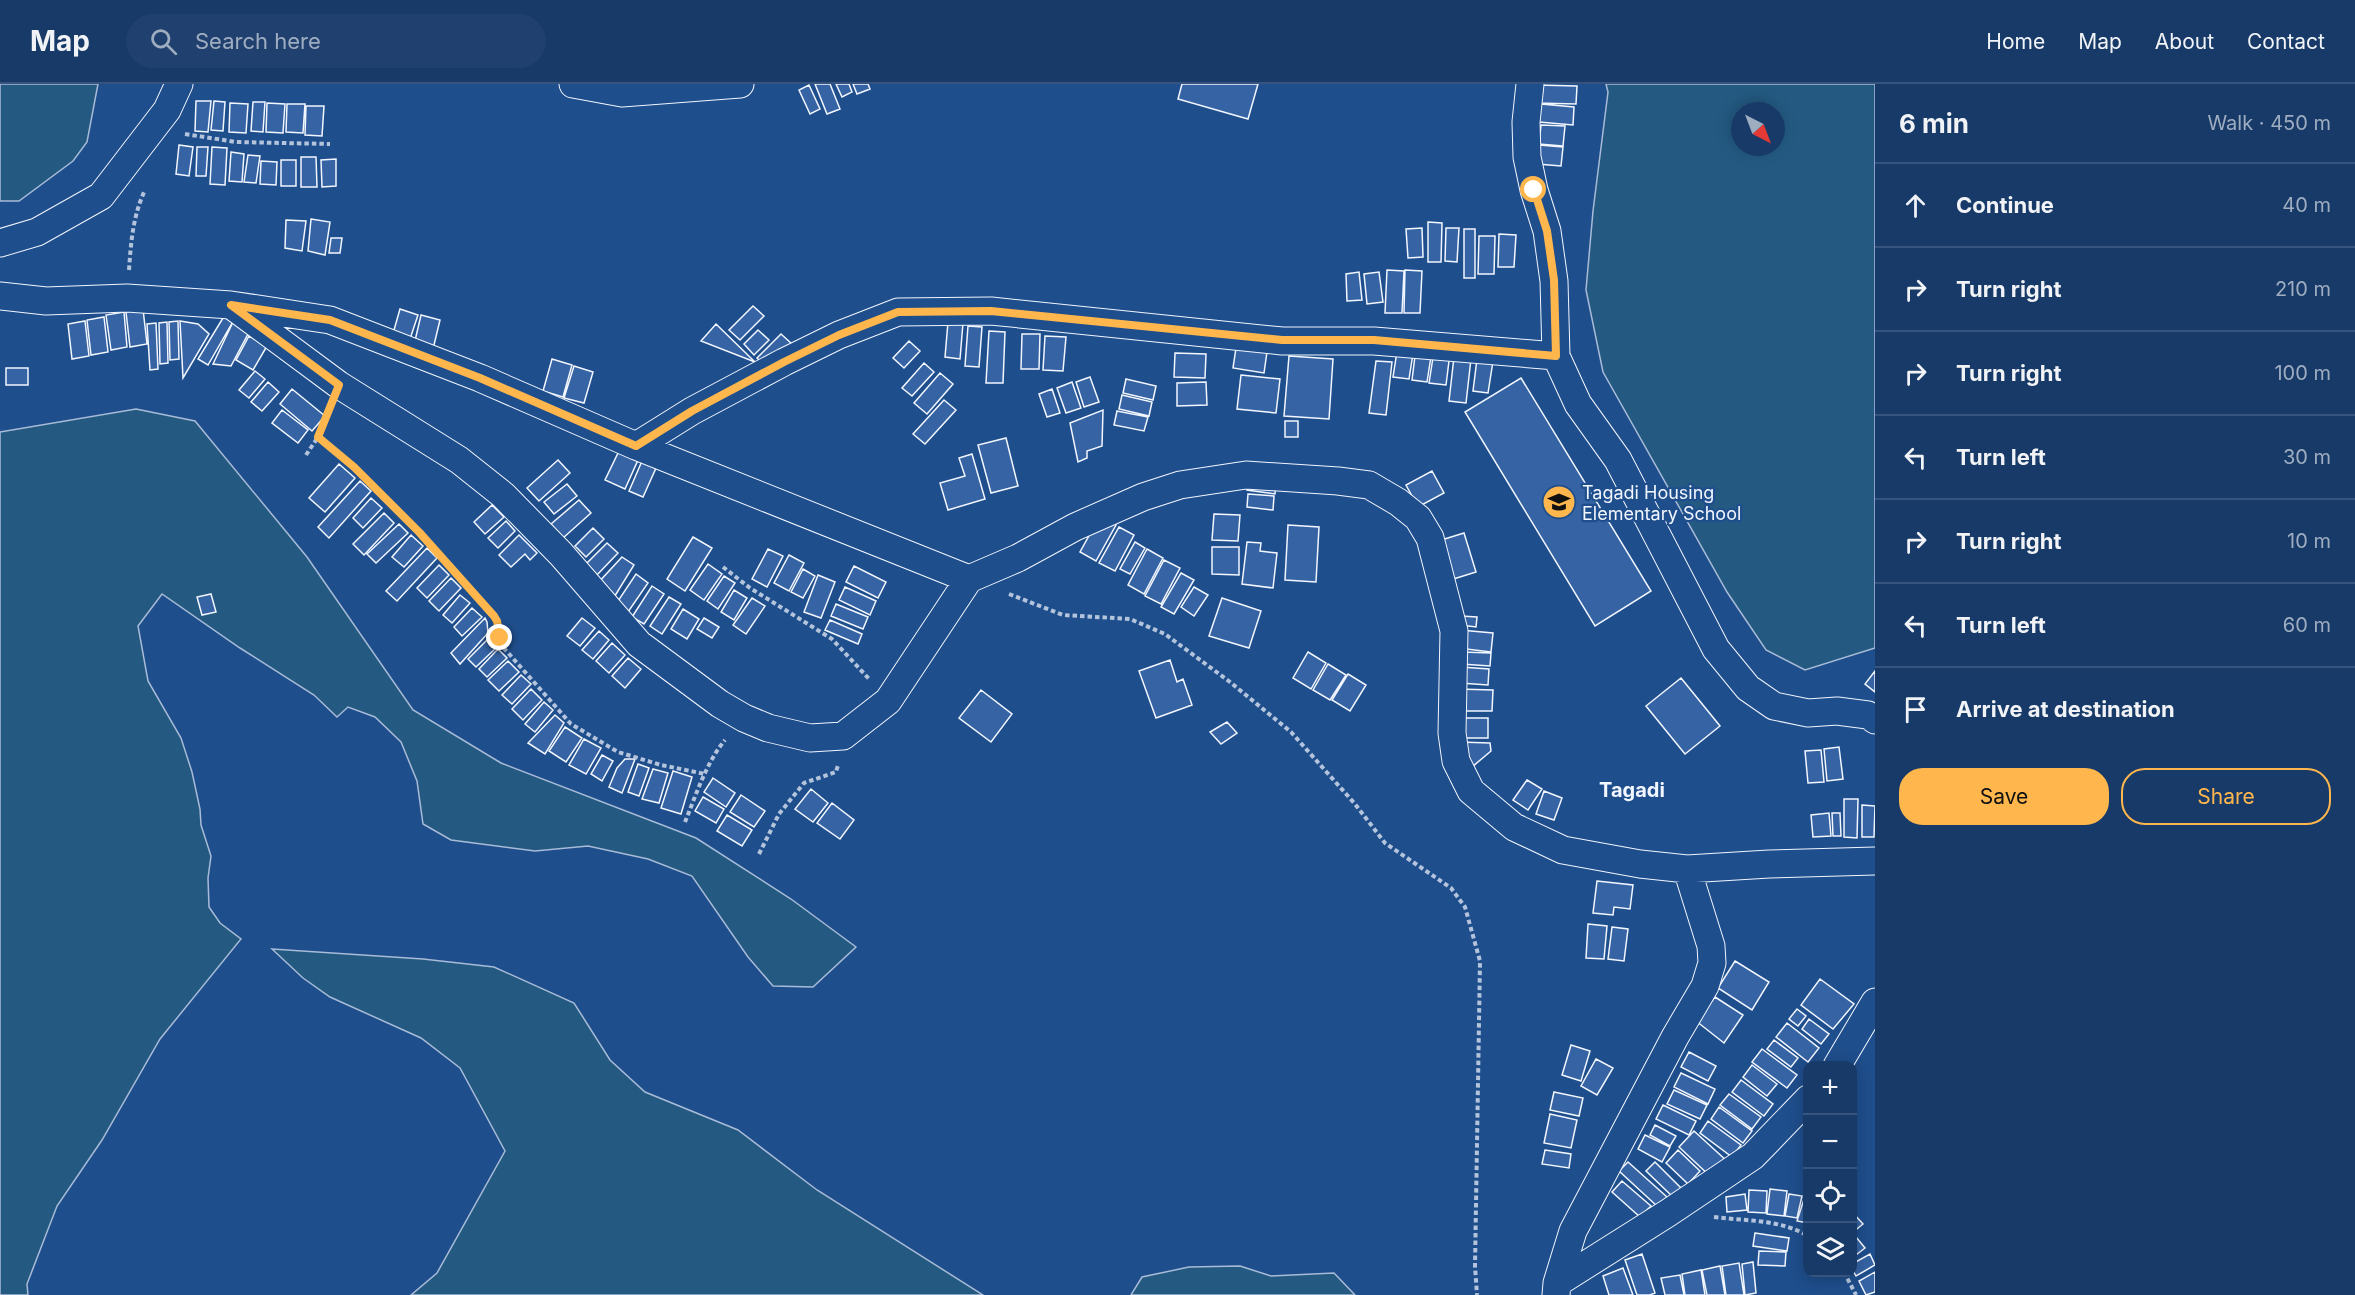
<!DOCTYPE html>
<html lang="en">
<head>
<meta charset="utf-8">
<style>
	body { margin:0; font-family:Inter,sans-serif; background:#20416f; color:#f1f3f6 }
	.controls { position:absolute; right:18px; bottom:18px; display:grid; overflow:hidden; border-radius:12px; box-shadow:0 3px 15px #0003 }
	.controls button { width:54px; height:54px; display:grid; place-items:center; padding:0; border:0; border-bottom:2px solid #36547d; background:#173a69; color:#f1f3f6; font:30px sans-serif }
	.compass { position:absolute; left:1731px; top:18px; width:54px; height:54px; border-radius:50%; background:#173a69; box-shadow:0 3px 15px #0003; rotate:138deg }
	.stop { position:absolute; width:18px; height:18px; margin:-14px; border:4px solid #ffb74d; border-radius:50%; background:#fff }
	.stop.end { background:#ffb74d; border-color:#fff; box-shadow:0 2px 6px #0008 }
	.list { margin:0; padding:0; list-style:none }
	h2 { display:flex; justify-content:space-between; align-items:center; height:78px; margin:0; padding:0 24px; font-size:26px }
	h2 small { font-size:20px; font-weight:400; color:#9eadc0 }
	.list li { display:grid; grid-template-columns:39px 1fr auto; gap:18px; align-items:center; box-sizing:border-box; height:84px; padding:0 24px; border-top:2px solid #36547d }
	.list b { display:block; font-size:22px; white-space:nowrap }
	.list em { font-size:20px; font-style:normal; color:#9eadc0 }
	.actions { display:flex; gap:12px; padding:18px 24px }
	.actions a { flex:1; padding:14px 0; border:2px solid #ffb74d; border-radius:24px; text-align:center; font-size:21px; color:#ffb74d }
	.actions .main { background:#ffb74d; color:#111 }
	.icon { flex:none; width:33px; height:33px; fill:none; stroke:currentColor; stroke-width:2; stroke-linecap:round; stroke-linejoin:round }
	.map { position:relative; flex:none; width:1875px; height:1211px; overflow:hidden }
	header { display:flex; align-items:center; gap:36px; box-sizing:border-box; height:84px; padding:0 30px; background:#173a69; border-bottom:2px solid #36547d }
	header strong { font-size:28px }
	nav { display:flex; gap:33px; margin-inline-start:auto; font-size:21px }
	.search { width:420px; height:54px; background:#20416f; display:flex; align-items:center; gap:15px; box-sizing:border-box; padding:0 21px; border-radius:33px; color:#9eadc0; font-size:22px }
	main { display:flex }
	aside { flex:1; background:#173a69 }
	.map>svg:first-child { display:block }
	.green { fill:#245a82; stroke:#a8bbd7; stroke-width:1.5; fill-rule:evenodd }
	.building { fill:#3563a3; stroke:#f2f6ff; stroke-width:1.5 }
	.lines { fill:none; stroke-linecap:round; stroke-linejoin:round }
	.street-casing { stroke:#f2f6ff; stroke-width:29 }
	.path { stroke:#b3c4dc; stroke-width:4; stroke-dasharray:4.5 3; stroke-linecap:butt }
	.street { stroke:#1f4e8c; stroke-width:27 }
	.route { stroke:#ffb74d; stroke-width:8 }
	.labels { text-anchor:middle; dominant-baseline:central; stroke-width:4.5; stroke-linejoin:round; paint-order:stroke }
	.poi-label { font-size:18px; fill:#f2f6ff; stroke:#1f4e8c; text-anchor:start }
	.neighbourhood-label { font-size:20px; font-weight:bold; fill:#f2f6ff; stroke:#1f4e8c }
</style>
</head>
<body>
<header>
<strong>Map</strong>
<div class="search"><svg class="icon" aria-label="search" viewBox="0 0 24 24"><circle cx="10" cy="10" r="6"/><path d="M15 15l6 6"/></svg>Search here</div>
<nav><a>Home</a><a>Map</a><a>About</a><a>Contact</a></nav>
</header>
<main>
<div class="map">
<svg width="1875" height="1211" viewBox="0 0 1875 1211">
	<rect width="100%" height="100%" fill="#1f4e8c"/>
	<path class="green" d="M0 0H98L87 58 73 77 19 117H0Z
		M1606 0H1875V564L1805 586 1766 566 1727 508 1603 288 1586 206 1593 127 1608 8ZM1740 27H1776V63H1740Z
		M136 325 195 337 307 473 413 626 501 679 696 754 791 815 856 863 813 903 773 902 748 873 692 792 648 775 588 762 535 767 451 756 423 740 417 697 401 658 375 633 348 623 337 633 314 611 240 564 162 510 138 542 148 597 181 654 192 688 200 725 201 741 211 772 208 794 209 823 220 839 241 855 160 955 102 1056 57 1122 27 1200 28 1211H0V348Z
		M272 865 423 875 494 883 574 919 610 976 645 1008 738 1046 817 1106 983 1211H411L437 1189 505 1067 460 984 421 954 330 913 303 894Z
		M1240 1182 1271 1192 1334 1189 1355 1211H1131L1142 1193 1189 1183Z"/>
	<path class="building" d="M815 0H830L840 25 827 30Z
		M836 0H849L852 8 842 13Z
		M853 0H868L870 5 857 10Z
		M1182 0H1258L1248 35 1178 15Z
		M809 1 820 25 810 30 799 6Z
		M1536 1 1577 2 1576 20 1536 19Z
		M196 17H211L208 48 195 47Z
		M214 17 225 18 223 47 211 46Z
		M253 18H265L263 48 251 47Z
		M230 19 248 20 246 49 229 48Z
		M267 19 285 20 283 49 266 48Z
		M287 20H305L303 49 286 48Z
		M1541 20 1574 23 1573 41 1539 38Z
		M306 22H324L322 52 305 51Z
		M1541 41 1565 42 1563 62 1539 60Z
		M179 61 193 63 189 92 176 90Z
		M1539 61 1563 63 1561 82 1537 80Z
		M197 63H208L206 92H196Z
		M212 63 227 64 225 101 210 100Z
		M231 68 244 70 242 98 229 97Z
		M248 71 260 72 256 99 244 98Z
		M301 73H316L317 103H301Z
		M336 75V102L322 103 321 76Z
		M281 76H296V102H281Z
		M261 77 277 78 276 101 260 100Z
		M311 135 330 138 325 171 308 167Z
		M286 136 306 137 302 167 285 164Z
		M1428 138 1442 139 1441 178H1428Z
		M1422 144 1423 173 1408 174 1406 145Z
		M1446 144H1459L1457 178 1445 177Z
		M1464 145H1475V194H1464Z
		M1499 150 1516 151 1514 183H1498Z
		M1479 152H1495L1494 190H1478Z
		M331 154H342L340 169H329Z
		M1387 186 1404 187 1402 229H1385Z
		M1405 186 1422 187 1420 229H1404Z
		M1359 188 1362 216 1347 217 1346 190Z
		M1379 188 1383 218 1367 220 1364 190Z
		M753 222 764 232 740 256 729 246Z
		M143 225 147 260 130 263 126 228Z
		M400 225 418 231 409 258 392 253Z
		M124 228 127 263 111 266 106 231Z
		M226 229 235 234 208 281 198 275Z
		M421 231 440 236 433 265 414 261Z
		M104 233 108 268 91 271 87 236Z
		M85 237 89 272 72 275 68 240Z
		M178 237 179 275 170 276 169 238Z
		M180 237 198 240 209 250 183 294Z
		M167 238 168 279 160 280 159 239Z
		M233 238 249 248 231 282 213 280Z
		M948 238 963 239 960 275 945 273Z
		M156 239 158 285 150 286 147 240Z
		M716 240 755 278 701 257Z
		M968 242 982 243 979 283 965 282Z
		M758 246 769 256 754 271 744 260Z
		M989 247 1005 248 1003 299H986Z
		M781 250 792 260 768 285 757 274Z
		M1022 250H1040L1039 285H1021Z
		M249 252 267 262 253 286 236 276Z
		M1045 252 1066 253 1063 287 1043 286Z
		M909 257 920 267 904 284 893 274Z
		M1398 261 1414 263 1409 295 1393 293Z
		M1236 264 1267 268 1264 289 1233 284Z
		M1416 264 1432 266 1427 298 1412 296Z
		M1455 264 1472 266 1466 319 1449 317Z
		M1434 267 1450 269 1446 301 1429 299Z
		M1175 269 1206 270 1205 294 1174 293Z
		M1289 272 1333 275 1329 335 1284 332Z
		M552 275 572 281 563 313 543 307Z
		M1477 275 1493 277 1488 309 1473 307Z
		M1376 277 1392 278 1386 331 1369 329Z
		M924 279 934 288 912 312 902 304Z
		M574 282 593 288 584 319 564 314Z
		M6 284H28V301H6Z
		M255 287 265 295 249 314 239 306Z
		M940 289 953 300 927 330 914 319Z
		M1241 291 1280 295 1276 329 1237 325Z
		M1090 293 1099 318 1084 323 1076 298Z
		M1521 294 1651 507 1595 542 1465 328Z
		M1126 295 1156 302 1153 316 1123 309Z
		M268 298 279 308 262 327 251 318Z
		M1072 298 1081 324 1066 329 1057 304Z
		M1206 298 1207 321 1177 322V299Z
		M292 305 325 332 312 347 280 320Z
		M1052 305 1060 329 1047 333 1039 310Z
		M1122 311 1152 318 1149 332 1119 325Z
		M944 316 956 326 925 360 913 350Z
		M282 326 308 346 298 359 272 339Z
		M1103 326 1102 362 1087 367V374L1078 378 1070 339Z
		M1117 327 1148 333 1144 347 1114 341Z
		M1285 337H1298V353H1285Z
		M1006 354 1018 402 991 409 978 361Z
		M619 367 638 376 625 405 605 396Z
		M972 370 985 415 948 426 940 399 965 392 959 374Z
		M558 376 570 389 539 417 527 404Z
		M642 377 656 384 643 413 629 407Z
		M339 380 355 394 325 428 309 414Z
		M1432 387 1444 409 1418 423 1406 401Z
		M1249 391 1276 395 1275 410 1247 406Z
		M360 397 371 407 329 454 318 443Z
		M567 400 577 412 554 430 544 418Z
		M1248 410 1274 412 1273 426 1247 423Z
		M371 414 382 424 363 444 353 434Z
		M579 416 591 429 563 454 551 440Z
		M492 421 504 433 485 450 474 438Z
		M384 429 394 439 364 471 353 460Z
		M1214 430 1240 431 1238 457 1212 456Z
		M1100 432 1116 441 1096 477 1080 468Z
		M506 437 515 447 498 464 488 454Z
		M399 440 408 449 376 479 367 470Z
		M1288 441 1319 443 1316 498 1285 496Z
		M1119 443 1134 451 1115 487 1099 479Z
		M593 444 604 455 586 473 575 462Z
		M1464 449 1476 488 1447 497 1435 458Z
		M411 451 423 462 404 483 392 473Z
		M519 451 537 469 530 476 525 470 511 483 499 471Z
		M693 453 712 464 685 507 667 495Z
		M1135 458 1145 464 1130 490 1120 485Z
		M1247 458 1261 459 1260 467 1277 469 1273 504 1242 500Z
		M607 459 618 469 596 492 585 481Z
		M1212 463H1239V491L1212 490Z
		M427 464 437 474 397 517 386 507Z
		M768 465 783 472 767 503 752 495Z
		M1147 465 1163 474 1144 510 1128 501Z
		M789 471 804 479 789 507 774 499Z
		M622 473 634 481 613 515 597 500Z
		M1164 476 1180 484 1161 520 1145 512Z
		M708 480 722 490 704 516 690 506Z
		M439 481 449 491 427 514 417 504Z
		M854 482 886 498 878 514 846 498Z
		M803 485 815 492 803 514 791 508Z
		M1181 489 1194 496 1174 530 1161 523Z
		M636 490 648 499 628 528 616 520Z
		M818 491 835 498 821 534 804 528Z
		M724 492 735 499 718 525 707 517Z
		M451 494 461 504 439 527 429 517Z
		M652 502 664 510 644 540 632 533Z
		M845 503 876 517 870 531 839 516Z
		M1194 503 1208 511 1194 532 1181 523Z
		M734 506 747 514 734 536 721 528Z
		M211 510 216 528 202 531 197 513Z
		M460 511 470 519 452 539 443 531Z
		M669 513 681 520 662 550 650 542Z
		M752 514 765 522 746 550 733 541Z
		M1222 514 1261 527 1249 564 1209 552Z
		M836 520 868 533 863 545 831 532Z
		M472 524 482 533 462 552 454 543Z
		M683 525 699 535 687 555 671 545Z
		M1461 532 1477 533 1476 543 1460 541Z
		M485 534 487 538 488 549 460 580 451 569Z
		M582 534 595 544 580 562 567 552Z
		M704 534 719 543 712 554 697 545Z
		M830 536 862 550 858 560 825 546Z
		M1460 546 1493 549 1491 568 1458 564Z
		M599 547 609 556 593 575 582 566Z
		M489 554 498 562 476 583 468 575Z
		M612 559 625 571 609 589 596 577Z
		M498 565 507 574 487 593 479 585Z
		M1308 568 1326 579 1311 605 1293 594Z
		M1462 568 1491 569 1490 582 1461 580Z
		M628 574 641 585 625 604 612 592Z
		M1170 576 1177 598 1183 595 1192 621 1156 634 1139 587Z
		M508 577 519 588 499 607 488 596Z
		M1328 580 1346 591 1330 616 1313 606Z
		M1461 583 1489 585 1488 601 1460 599Z
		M1875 587V608L1865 600Z
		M1348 590 1366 601 1350 627 1332 616Z
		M521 591 531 600 512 620 502 611Z
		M1681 594 1720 642 1685 670 1646 622Z
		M531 605 542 616 523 636 512 625Z
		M1457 605 1493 606 1492 627H1456Z
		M981 606 1012 630 991 658 959 634Z
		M544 618 553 626 535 648 525 640Z
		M555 631 564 639 545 670 528 659Z
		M1455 634H1488V654H1455Z
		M1227 638 1237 649 1221 660 1210 648Z
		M565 643 582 654 566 678 549 667Z
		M584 655 601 664 586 690 569 681Z
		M1459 658 1490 659 1491 667 1472 683Z
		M1839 663 1843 695 1827 697 1824 665Z
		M1821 666 1824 698 1808 699 1805 667Z
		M602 671 613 677 602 697 591 690Z
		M625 675H635L622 709 609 703 617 684Z
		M638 680 649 684 639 712 628 708Z
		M653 685 668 689 659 719 642 715Z
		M673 687 692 693 681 730 661 724Z
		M713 694 735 709 726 723 704 708Z
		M1527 696 1542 705 1528 726 1513 716Z
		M811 705 828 719 813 738 795 725Z
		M1544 707 1562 714 1554 736 1536 730Z
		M741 711 765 727 754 743 730 728Z
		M703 713 724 725 716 739 695 727Z
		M1844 715H1858L1857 754 1844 753Z
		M832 719 854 736 840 755 817 739Z
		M1862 721 1875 722 1874 753H1862Z
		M1829 729 1831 752 1813 753 1811 731Z
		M1832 729H1840L1841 752H1833Z
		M727 731 752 746 742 762 717 747Z
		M1597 797 1633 801 1630 825 1614 823 1613 831 1593 829Z
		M1588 840 1607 842 1604 875 1586 874Z
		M1612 843 1628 845 1624 877 1608 875Z
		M1735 877 1769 898 1752 926 1718 904Z
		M1820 895 1854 920 1833 945 1801 921Z
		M1715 913 1743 931 1724 959 1696 937Z
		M1797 925 1806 932 1798 942 1789 935Z
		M1809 935 1829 950 1821 960 1802 945Z
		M1787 939 1819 964 1808 978 1776 953Z
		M1774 956 1798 974 1791 983 1767 965Z
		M1571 961 1590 967 1581 997 1562 991Z
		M1762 965 1797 991 1787 1004 1752 978Z
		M1689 968 1716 982 1708 997 1681 983Z
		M1596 975 1613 984 1597 1011 1581 1002Z
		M1752 981 1777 1000 1767 1012 1743 993Z
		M1681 989 1715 1005 1708 1020 1674 1003Z
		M1741 996 1773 1020 1764 1032 1732 1008Z
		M1674 1006 1707 1021 1700 1035 1667 1020Z
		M1554 1008 1583 1014 1579 1032 1550 1026Z
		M1729 1010 1761 1033 1752 1045 1720 1021Z
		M1663 1021 1696 1037 1689 1051 1656 1035Z
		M1719 1023 1752 1047 1743 1059 1711 1035Z
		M1550 1030 1577 1036 1571 1064 1544 1059Z
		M1708 1037 1741 1061 1732 1073 1700 1049Z
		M1655 1041 1676 1052 1670 1062 1650 1051Z
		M1694 1047 1728 1078 1712 1094 1679 1063Z
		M1645 1051 1670 1063 1662 1078 1638 1065Z
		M1545 1066 1571 1070 1569 1084 1542 1080Z
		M1678 1066 1700 1087 1688 1100 1666 1079Z
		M1628 1078 1667 1113 1658 1123 1619 1087Z
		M1655 1078 1682 1105 1673 1113 1646 1087Z
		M1622 1097 1651 1122 1640 1133 1612 1108Z
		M1770 1105 1787 1107 1784 1132 1767 1130Z
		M1749 1106 1767 1107 1766 1129 1748 1128Z
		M1807 1106H1808V1139L1797 1137Z
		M1745 1110 1747 1126 1727 1128 1726 1113Z
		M1789 1110 1802 1112 1797 1134 1785 1132Z
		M1852 1128 1863 1140 1852 1149Z
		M1755 1149 1789 1154 1787 1167 1753 1162Z
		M1856 1153 1865 1164 1852 1174V1155Z
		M1759 1167 1786 1168 1785 1182 1758 1181Z
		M1642 1170 1655 1209 1650 1211H1637L1625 1176Z
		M1870 1170 1875 1181 1856 1192 1852 1185V1180Z
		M1753 1178 1756 1209 1745 1211 1742 1180Z
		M1739 1179 1744 1211H1726L1722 1182Z
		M1720 1182 1725 1211H1707L1702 1186Z
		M1623 1184 1633 1211H1609L1603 1192Z
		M1701 1186 1705 1211H1685L1682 1190Z
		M1875 1188V1208L1866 1211 1859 1197Z
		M1680 1191 1684 1211H1665L1661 1194Z"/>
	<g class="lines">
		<g class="street-casing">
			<path id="street" d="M573 0 622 9 740 0
				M1530 0 1526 38 1527 73 1534 106 1547 147 1554 197 1556 272 1578 320 1618 376 1716 565 1748 604 1774 622 1808 629 1837 627 1868 631 1875 636
				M0 159 37 148 101 112 167 26 179 0
				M0 212 46 217 127 214 231 221 330 236 480 294 636 362 969 495
				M231 221 339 301 459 376 503 411 561 470 639 560 720 620 744 634 768 644 810 654 843 652 888 617 969 495 1018 474 1075 443 1143 413 1180 401 1246 391 1338 397 1369 401 1398 418 1418 434 1430 454 1454 547 1452 649 1456 677 1471 707 1514 743 1563 766 1640 780 1687 785 1769 780 1875 777
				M636 362 692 327 784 278 839 251 898 228 991 227 1282 257H1374L1556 272
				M1837 982 1875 918
				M1557 1199 1668 1129 1753 1072 1808 1015
				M1556 1211 1557 1199 1573 1147 1675 953 1705 902 1712 879 1711 862 1687 785"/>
		</g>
		<path class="path" d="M185 50 236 58 330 60
			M129 186C131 157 133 132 145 106
			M318 353 354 383 419 448 494 532 499 545 502 562 571 640 618 668 661 681 705 690
			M306 371 318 353 329 327
			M723 483 750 504 832 555 870 596
			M1009 510 1063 531 1130 535 1165 550 1230 598 1291 648 1355 720 1385 759 1451 804 1465 823 1480 877 1475 1182 1477 1211
			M685 738C696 711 706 679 725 656
			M759 770 779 730 804 699 836 688 838 681
			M1714 1133C1745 1137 1780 1135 1808 1152
			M1844 1188 1856 1211"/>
		<use href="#street" class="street"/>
	</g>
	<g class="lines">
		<path class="route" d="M500 554 497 537 494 532 419 448 354 383 318 353 339 301 231 221 330 236 480 294 636 362 692 327 784 278 839 251 898 228 991 227 1282 256H1374L1556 272 1554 196 1547 147 1534 106"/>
	</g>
	<defs>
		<g id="school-disc" transform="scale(1.725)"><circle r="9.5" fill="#ffb74d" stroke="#1f4e8c"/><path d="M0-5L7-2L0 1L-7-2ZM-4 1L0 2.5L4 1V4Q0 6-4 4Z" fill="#111"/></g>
	</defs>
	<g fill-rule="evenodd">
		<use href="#school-disc" x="1559" y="418"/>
	</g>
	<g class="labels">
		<g class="poi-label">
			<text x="1582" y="408">Tagadi Housing<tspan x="1582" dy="21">Elementary School</tspan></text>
		</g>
		<g class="neighbourhood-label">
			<text x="1632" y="706">Tagadi</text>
		</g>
	</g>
</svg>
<div class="controls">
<button>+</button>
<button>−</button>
<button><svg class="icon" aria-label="locate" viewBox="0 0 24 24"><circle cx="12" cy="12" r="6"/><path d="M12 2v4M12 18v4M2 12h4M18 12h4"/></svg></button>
<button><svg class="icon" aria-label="layers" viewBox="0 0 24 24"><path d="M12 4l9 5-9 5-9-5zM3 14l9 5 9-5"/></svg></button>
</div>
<svg class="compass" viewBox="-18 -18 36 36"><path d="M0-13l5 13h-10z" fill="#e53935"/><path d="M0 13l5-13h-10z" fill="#9eadc0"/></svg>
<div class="stop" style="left:1534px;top:106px"></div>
<div class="stop end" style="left:500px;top:554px"></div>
</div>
<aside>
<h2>6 min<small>Walk · 450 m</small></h2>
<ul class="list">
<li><svg class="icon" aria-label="ahead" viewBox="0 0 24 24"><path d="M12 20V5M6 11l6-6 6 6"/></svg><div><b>Continue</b></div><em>40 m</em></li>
<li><svg class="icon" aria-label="right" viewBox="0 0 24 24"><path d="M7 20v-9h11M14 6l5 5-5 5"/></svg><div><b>Turn right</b></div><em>210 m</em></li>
<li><svg class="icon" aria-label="right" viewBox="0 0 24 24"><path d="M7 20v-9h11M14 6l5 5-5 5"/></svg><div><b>Turn right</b></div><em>100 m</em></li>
<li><svg class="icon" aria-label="left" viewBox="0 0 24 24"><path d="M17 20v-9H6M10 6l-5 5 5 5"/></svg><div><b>Turn left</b></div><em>30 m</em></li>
<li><svg class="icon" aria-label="right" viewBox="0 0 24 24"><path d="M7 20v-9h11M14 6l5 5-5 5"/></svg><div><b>Turn right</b></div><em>10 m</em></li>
<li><svg class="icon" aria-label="left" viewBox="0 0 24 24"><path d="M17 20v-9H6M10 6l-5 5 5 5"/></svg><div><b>Turn left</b></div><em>60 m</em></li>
<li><svg class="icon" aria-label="arrive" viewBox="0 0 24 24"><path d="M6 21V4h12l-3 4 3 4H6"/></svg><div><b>Arrive at destination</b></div></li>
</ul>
<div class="actions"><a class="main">Save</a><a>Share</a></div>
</aside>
</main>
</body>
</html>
